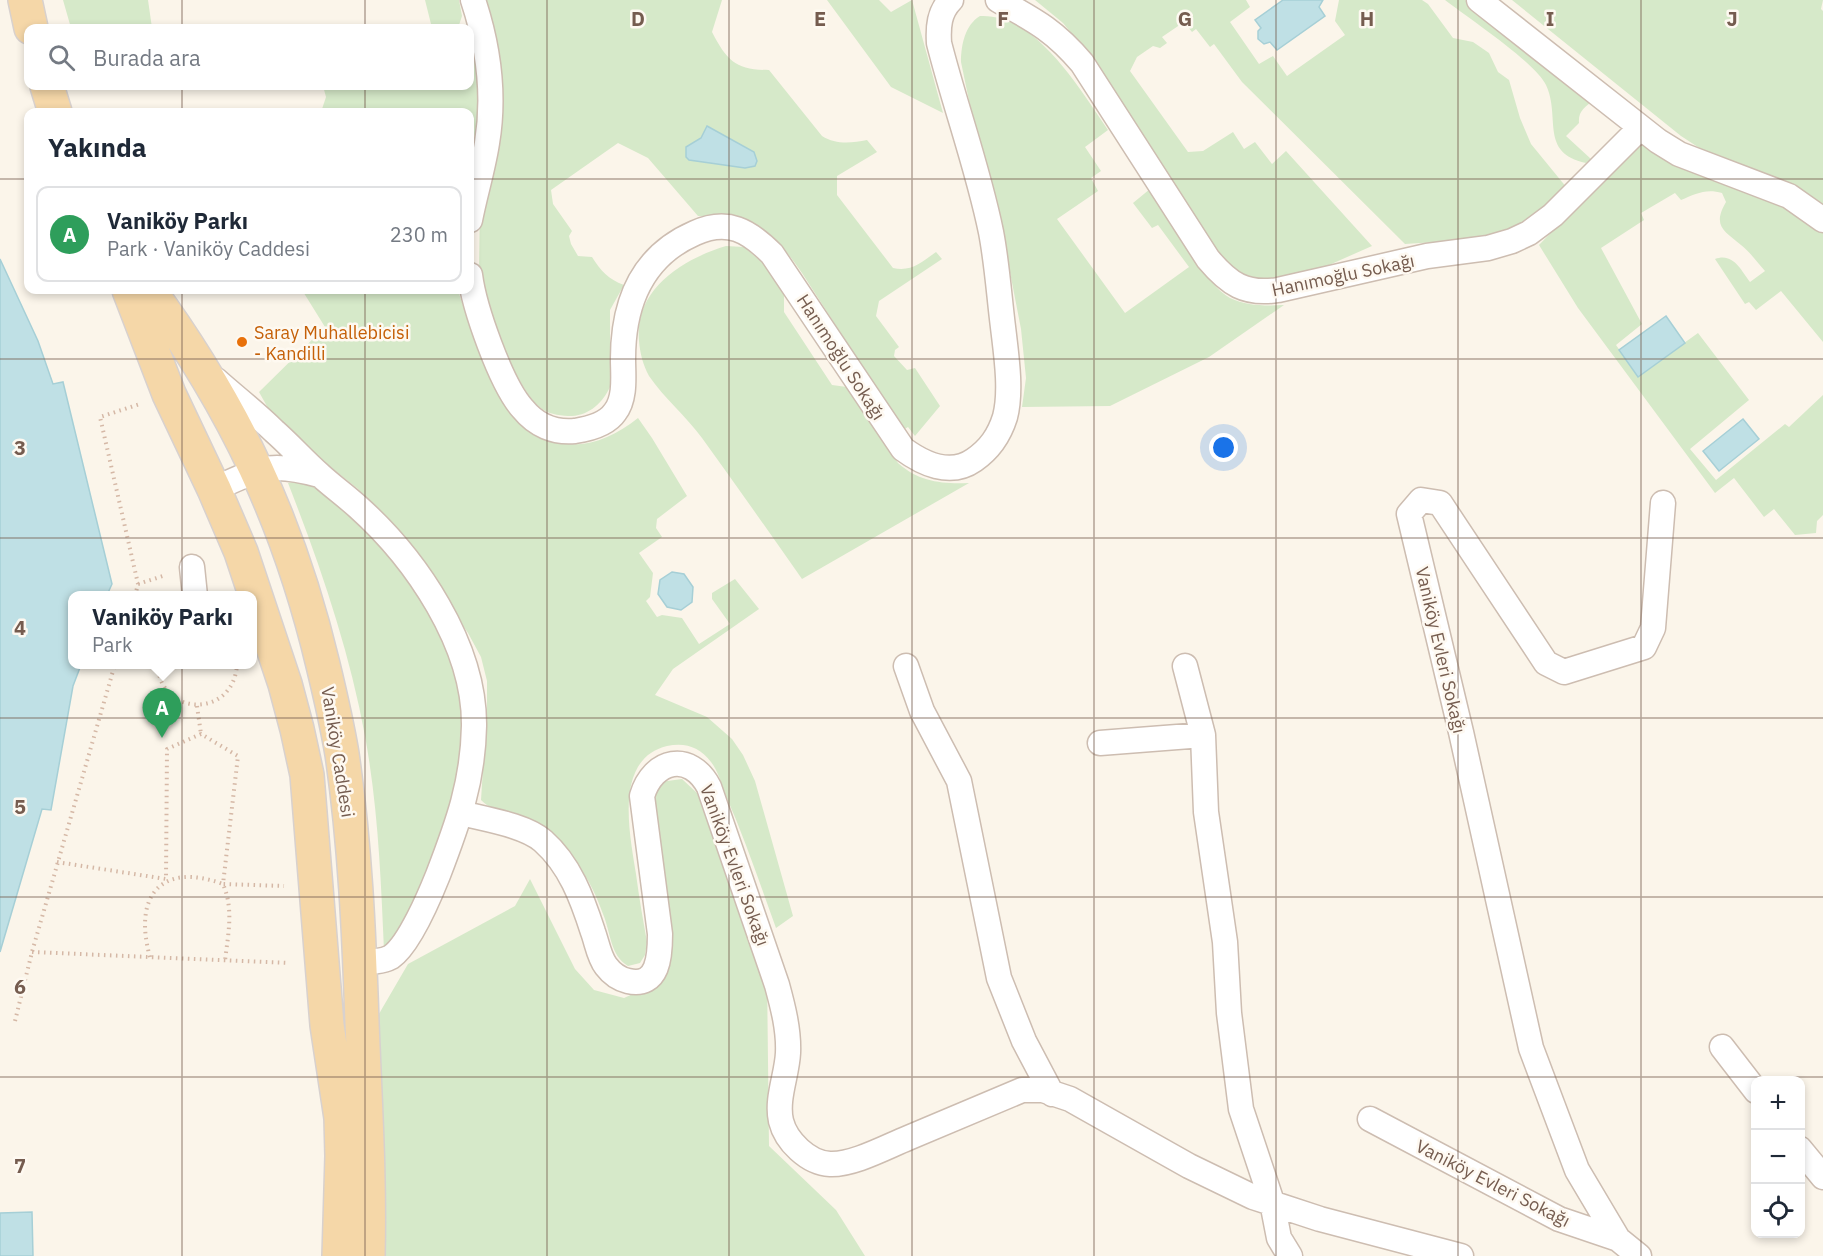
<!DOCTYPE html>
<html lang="tr">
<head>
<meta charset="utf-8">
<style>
	body { margin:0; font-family:"IBM Plex Sans",sans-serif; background:#f2f2f3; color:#1f2937 }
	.controls { position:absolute; right:18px; bottom:18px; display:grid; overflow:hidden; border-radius:12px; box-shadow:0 3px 9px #0003 }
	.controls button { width:54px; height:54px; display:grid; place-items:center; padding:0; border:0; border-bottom:2px solid #e0e1e3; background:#fff; color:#1f2937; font:30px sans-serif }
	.you { position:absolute; left:1224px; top:448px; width:21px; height:21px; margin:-15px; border:4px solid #fff; border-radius:50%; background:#1a73e8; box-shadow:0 0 0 9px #1a73e833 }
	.badge { display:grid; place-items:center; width:39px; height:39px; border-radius:50%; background:#ea580c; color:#fff; font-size:20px; font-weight:700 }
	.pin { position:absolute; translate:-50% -50px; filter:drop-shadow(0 2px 3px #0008) }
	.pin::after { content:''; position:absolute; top:32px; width:21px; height:18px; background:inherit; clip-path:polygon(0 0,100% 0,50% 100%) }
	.popup { position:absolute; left:68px; top:591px; width:189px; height:78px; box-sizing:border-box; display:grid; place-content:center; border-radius:12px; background:#fff; filter:drop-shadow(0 2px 4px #0005); font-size:20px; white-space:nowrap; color:#747a83 }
	.popup b { font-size:22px; color:#1f2937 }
	.popup::after { content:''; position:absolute; left:50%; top:100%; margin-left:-12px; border:12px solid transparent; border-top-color:#fff }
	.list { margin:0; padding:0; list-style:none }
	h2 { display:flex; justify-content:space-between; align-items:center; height:78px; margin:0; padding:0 24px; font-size:26px }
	h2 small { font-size:20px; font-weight:400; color:#747a83 }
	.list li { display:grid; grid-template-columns:39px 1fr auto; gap:18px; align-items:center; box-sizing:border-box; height:96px; margin:0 12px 12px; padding:0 12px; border:2px solid #e0e1e3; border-radius:12px }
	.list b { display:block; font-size:22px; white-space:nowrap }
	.list p { margin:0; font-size:20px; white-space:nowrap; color:#747a83 }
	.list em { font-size:20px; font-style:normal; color:#747a83 }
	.icon { flex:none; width:33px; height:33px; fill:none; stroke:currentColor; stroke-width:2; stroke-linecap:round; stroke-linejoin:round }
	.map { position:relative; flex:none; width:1823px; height:1256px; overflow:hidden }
	.search { position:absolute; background:#fff; box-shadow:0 3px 9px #0003; left:24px; top:24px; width:450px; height:66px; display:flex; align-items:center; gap:15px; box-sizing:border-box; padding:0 21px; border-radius:12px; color:#747a83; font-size:22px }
	.panel { position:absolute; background:#fff; box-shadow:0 3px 9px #0003; left:24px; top:108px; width:450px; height:186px; border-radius:12px }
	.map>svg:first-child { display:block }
	.green { fill:#d6e9c9 }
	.water { fill:#bfe0e5; stroke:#a6cfd6; stroke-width:1.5 }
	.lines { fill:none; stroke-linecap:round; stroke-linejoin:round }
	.minor-casing { stroke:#cdbdb1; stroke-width:27 }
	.primary-casing { stroke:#d8d1ce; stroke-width:36 }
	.path { stroke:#d5b8a6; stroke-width:4; stroke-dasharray:1.5 4.5; stroke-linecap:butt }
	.minor { stroke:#fff; stroke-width:24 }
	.primary { stroke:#f5d7a8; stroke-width:33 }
	.grid { fill:none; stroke:#755c4f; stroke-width:1.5; stroke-opacity:0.55 }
	.food-dot { fill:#e8710a; stroke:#fef9f1; stroke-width:2 }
	.labels { text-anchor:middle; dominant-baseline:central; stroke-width:5; stroke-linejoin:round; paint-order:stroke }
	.street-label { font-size:18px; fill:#755c4f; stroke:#fef9f1 }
	.food-label { font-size:18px; fill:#c56008; stroke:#fef9f1; text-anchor:start }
	.grid-label { font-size:20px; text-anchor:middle; font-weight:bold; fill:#755c4f; stroke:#fef9f1; stroke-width:5; stroke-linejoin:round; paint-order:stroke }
</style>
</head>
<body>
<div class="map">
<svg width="1823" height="1256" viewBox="0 0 1823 1256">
	<rect width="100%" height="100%" fill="#fbf5ea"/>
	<path class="green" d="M63 0H148L152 28H71Z
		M425 0H459L462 16 458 28H432Z
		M483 0H722L712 32C727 61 736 70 769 70L822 136C836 145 852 143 867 140L877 152 837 176V195L893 268C912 272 922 262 936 252L942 259 879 301 876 316 899 347 895 350 894 356 907 370 915 368 940 406 915 436 908 427 903 430 802 273C768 225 757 217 698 216L648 158 618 143 551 190 553 204 572 231 569 236 571 244 578 256 592 257C601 271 608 279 624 285L610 310V387C603 402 590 415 572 416 562 416 551 415 542 409 515 390 486 304 479 272Z
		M827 0H879L891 12 912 0 943 113 891 87Z
		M1035 0H1246L1250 7 1230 22 1259 64 1273 56 1287 76 1345 35 1335 21 1339 0H1422L1428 4 1453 38 1473 42 1489 53 1498 72 1509 80 1520 118 1531 144 1567 188C1558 196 1549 205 1539 213 1501 242 1451 241 1405 244L1242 82 1214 44 1210 47 1196 29 1192 32 1184 22 1162 37 1167 43 1160 48 1153 46 1137 57 1130 71 1188 152 1203 151 1233 132 1244 149 1255 142 1272 164 1286 151 1372 246 1302 277 1253 281 1232 270 1216 250 1085 50 1063 23Z
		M1445 0H1465L1594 100C1585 107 1578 111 1579 123L1566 136 1591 159 1586 163C1539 153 1561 117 1546 85 1536 63 1467 17 1445 0Z
		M1512 0H1823L1821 9 1823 11V208L1704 151 1681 136Z
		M980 16C1036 13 1080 90 1108 130L1085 147 1101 171 1091 178 1098 191 1057 219 1125 313 1189 267 1158 225 1152 228 1133 203 1150 189C1167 215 1204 284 1230 298 1247 306 1266 306 1284 305L1209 357 1110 406 1022 407 1026 378 1021 329 1002 231 978 144 961 62C961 45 965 25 980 16Z
		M470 60 476 63C482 101 476 126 470 164V112H321L326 97 323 86H470Z
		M1642 138 1770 195 1823 231V342L1781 291 1756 310 1749 302 1745 304 1715 259C1733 252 1741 270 1750 282L1765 271C1757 262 1750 252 1741 245 1724 231 1712 226 1726 202L1722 193C1706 188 1695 194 1681 200L1675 193 1641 213 1644 220 1601 248 1642 324 1616 345 1638 376 1698 333 1749 400 1690 449 1716 480 1785 424 1789 427 1823 395V515L1817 521 1816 533 1795 535 1774 509 1764 517 1734 478 1715 493 1578 308 1539 245Z
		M726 246 744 247 764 264 784 293V312L832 385 847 387 898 463C919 482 942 484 969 483L802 579C769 532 736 485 702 438 686 416 664 398 649 376 643 365 640 353 639 341 634 289 683 259 726 246Z
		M302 290H458C465 314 476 338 487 362 495 381 502 403 515 419 522 428 534 435 545 439 580 452 610 440 638 418L652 438 687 496 657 519 656 528 662 537 639 553 653 573 650 597 646 601 657 617 662 615 682 618 699 644 730 624 712 599V593L735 579 759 609 673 669 655 695 707 717 732 739 743 755 755 781 793 916 776 928C760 884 745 839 726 796 722 785 718 771 711 762 700 747 685 742 667 746 613 759 630 835 636 874 639 897 643 920 647 942L645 955 640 963 628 966C610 955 611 933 603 914 597 897 589 880 578 865 566 850 552 831 536 822 518 813 495 815 481 800L487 706V681L481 657 468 633 411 550 358 489 303 445 273 417 259 392 325 327Z
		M300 481C326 487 369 530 387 551 439 614 475 694 459 777 454 802 444 826 435 850 427 871 420 893 410 914 404 927 393 939 384 951 381 879 378 807 365 736 349 649 320 565 288 483Z
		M682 779 697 793 767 975 769 1146 836 1210 865 1256H379L376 1019 408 964 515 906 530 879 575 969 594 990 624 998 655 984 668 951 662 855 653 803 660 782Z"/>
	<path class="water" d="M1283 0H1323L1319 7 1325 16 1277 50 1270 42 1264 44 1258 39V31L1261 28 1255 20Z
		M707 126 754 152 757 161 755 166 745 168 689 160 686 157V147L701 138Z
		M0 259 38 341 53 384 63 382 112 584 107 595 72 596V664L81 665 73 686 51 810 42 809 0 952Z
		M1666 316 1685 343 1638 377 1619 350Z
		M1743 419 1759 439 1719 471 1703 451Z
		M672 572 684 574 693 587 692 602 681 610 667 607 658 594 660 580Z
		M32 1212 33 1256H0V1213Z"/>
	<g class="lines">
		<g class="minor-casing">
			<path id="minor" d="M998 0C1034 20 1054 30 1082 63L1208 259C1229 284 1245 295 1278 290L1427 256 1488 248 1512 241 1529 233 1553 215 1640 128
				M1479 0 1658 141 1679 154 1789 196 1823 220
				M470 220C475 194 483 169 487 143 495 95 488 45 473 0
				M470 275C474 307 501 385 523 409 536 425 554 433 575 431 588 429 607 424 615 412 626 398 623 375 623 359 623 303 642 256 695 233 728 218 749 231 772 254L903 449C922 463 950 477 974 460 990 449 999 436 1005 417 1012 391 1006 353 1003 327 999 295 997 263 991 232 978 168 955 106 939 43 938 27 939 12 951 0
				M216 380C235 397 256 413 274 431 290 445 304 461 320 475 332 486 346 496 358 507 416 559 475 645 474 726 473 782 458 823 438 875 430 895 409 945 391 957 382 962 370 962 360 962
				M214 489C260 469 268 461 319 475
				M192 567 195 596
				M906 666 922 711 959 781 999 978 1024 1041 1052 1094
				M1185 666 1203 735 1206 812 1225 942 1229 1013 1241 1109 1272 1202 1279 1238 1290 1256
				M1100 743 1203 735
				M461 813C484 819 525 825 543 841 570 865 582 898 593 932 597 943 599 957 606 966 612 974 619 979 628 981 659 988 660 955 660 934L642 796C653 759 690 751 709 787L777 985C783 1007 789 1030 788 1053 787 1075 776 1099 781 1121 786 1141 808 1163 830 1164 853 1165 886 1147 908 1138 946 1122 984 1106 1022 1090H1043L1070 1099 1189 1166 1253 1197 1320 1219 1461 1256
				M1722 1047 1756 1091
				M1370 1119 1559 1219 1618 1239
				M1800 1149 1823 1177
				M1639 1256 1618 1239 1577 1170 1531 1048 1461 732 1409 514 1421 500 1440 503 1546 663 1564 672 1644 647 1653 628 1663 503"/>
		</g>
		<g class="primary-casing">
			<path id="primary" d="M25 0 31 28
				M47 86 55 112
				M129 290 169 394 214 489 241 552 285 684 297 729 307 775 327 1025 341 1118 342 1156 339 1256
				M149 290C235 408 289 522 323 665 330 694 337 724 342 754 355 843 359 933 362 1022 365 1100 370 1178 368 1256"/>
		</g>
		<path class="path" d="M138 584 166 575
			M135 596 138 584 100 417 140 404
			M158 664C158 716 234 720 237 664
			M197 706 201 734
			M57 862 166 879 167 749 201 734 238 756 223 884 284 886
			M32 952 289 963
			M150 957C133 897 160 861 223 884 234 910 228 934 225 961
			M15 1021 32 952 115 664"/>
		<use href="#minor" class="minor"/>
		<use href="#primary" class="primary"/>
	</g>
	<path class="grid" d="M182 0V28M365 0V28M547 0V1256M729 0V1256M912 0V1256M1094 0V1256M1276 0V1256M1458 0V1256M1641 0V1256M182 86V112M365 86V112M0 179H28M470 179H1823M182 290V1256M365 290V1256M0 359H1823M0 538H1823M0 718H1823M0 897H1823M0 1077H1823"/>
	<circle class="food-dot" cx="242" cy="342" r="6"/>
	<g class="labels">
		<g class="street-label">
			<text transform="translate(1343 275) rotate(-12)">Hanımoğlu Sokağı</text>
			<text transform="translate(841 357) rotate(57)">Hanımoğlu Sokağı</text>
			<text transform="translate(1441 650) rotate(77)">Vaniköy Evleri Sokağı</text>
			<text transform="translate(338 752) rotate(81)">Vaniköy Caddesi</text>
			<text transform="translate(735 865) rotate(70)">Vaniköy Evleri Sokağı</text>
			<text transform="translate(1493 1183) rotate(27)">Vaniköy Evleri Sokağı</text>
		</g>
		<g class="food-label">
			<text x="254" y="332">Saray Muhallebicisi<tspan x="254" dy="21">- Kandilli</tspan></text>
		</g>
	</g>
	<g class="grid-label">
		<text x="638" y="26">D</text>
		<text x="820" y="26">E</text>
		<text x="1003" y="26">F</text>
		<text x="1185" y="26">G</text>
		<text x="1367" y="26">H</text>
		<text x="1550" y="26">I</text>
		<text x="1732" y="26">J</text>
		<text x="20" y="455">3</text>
		<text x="20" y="635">4</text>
		<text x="20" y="814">5</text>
		<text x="20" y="994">6</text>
		<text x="20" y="1173">7</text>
	</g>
</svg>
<div class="controls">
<button>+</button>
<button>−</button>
<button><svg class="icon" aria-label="locate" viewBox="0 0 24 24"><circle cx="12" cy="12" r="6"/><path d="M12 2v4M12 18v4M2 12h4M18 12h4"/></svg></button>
</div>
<div class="you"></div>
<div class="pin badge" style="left:162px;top:738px;background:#2e9e5b">A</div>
<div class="popup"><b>Vaniköy Parkı</b>Park</div>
<div class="search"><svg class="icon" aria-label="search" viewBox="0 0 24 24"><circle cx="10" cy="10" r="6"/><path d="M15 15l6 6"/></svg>Burada ara</div>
<section class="panel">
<h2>Yakında<small></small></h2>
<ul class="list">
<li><span class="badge" style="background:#2e9e5b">A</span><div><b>Vaniköy Parkı</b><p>Park · Vaniköy Caddesi</p></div><em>230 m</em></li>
</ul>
</section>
</div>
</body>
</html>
